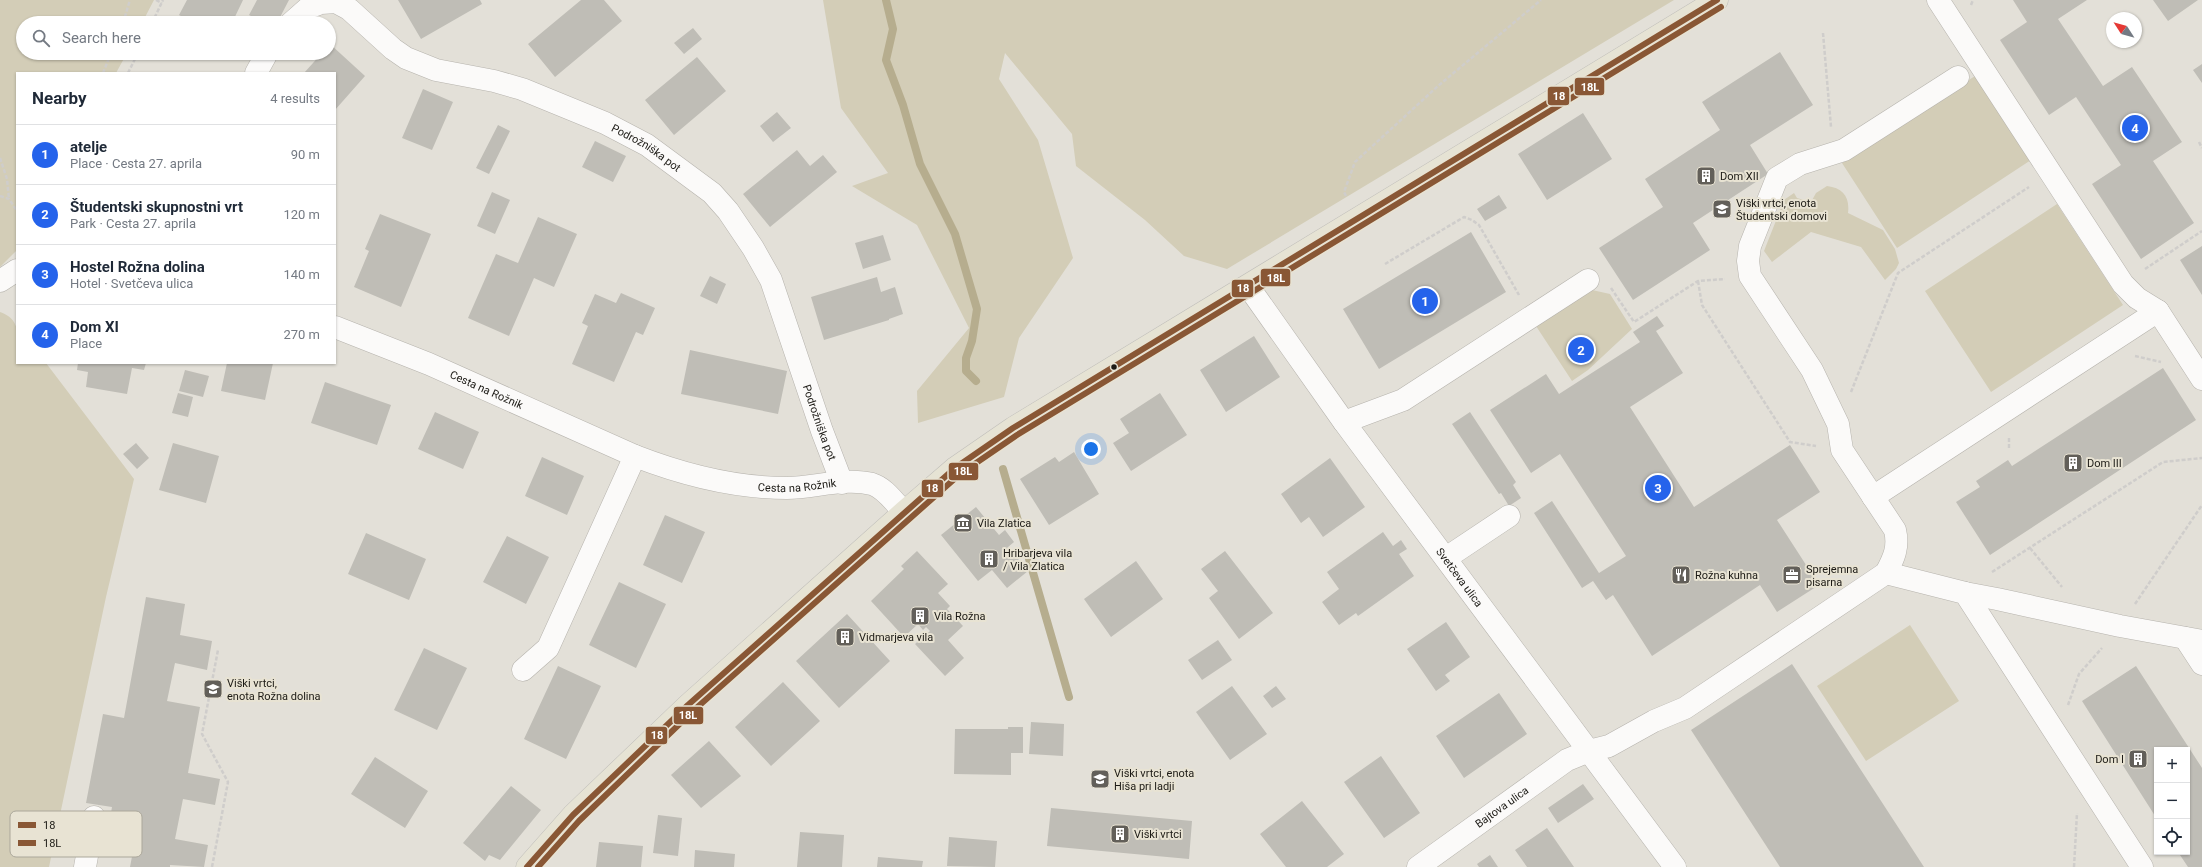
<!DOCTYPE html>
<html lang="en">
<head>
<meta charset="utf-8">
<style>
	body { margin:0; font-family:Roboto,sans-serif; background:#f2f2f3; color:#1f2937 }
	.controls { position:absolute; right:12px; bottom:12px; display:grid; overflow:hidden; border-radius:0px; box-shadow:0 1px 3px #0004 }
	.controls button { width:36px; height:36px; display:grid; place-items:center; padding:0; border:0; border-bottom:1px solid #e0e1e3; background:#fff; color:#1f2937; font:20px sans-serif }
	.compass { position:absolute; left:2106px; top:12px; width:36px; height:36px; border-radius:50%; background:#fff; box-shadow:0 1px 3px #0004; rotate:306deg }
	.you { position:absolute; left:1091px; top:449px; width:14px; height:14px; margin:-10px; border:3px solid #fff; border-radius:50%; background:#1a73e8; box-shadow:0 0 0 6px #1a73e833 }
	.badge { display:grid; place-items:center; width:26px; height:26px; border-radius:50%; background:#2563eb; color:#fff; font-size:13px; font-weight:700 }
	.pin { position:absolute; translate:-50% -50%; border:2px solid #fff; box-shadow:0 1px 4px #0006 }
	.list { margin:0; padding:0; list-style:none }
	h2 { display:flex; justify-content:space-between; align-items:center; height:52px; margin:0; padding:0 16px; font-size:17px }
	h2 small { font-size:13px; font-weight:400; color:#747a83 }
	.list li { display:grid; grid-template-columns:26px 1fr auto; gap:12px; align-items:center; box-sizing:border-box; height:60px; padding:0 16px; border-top:1px solid #e0e1e3 }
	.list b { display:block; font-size:15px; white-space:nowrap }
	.list p { margin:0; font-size:13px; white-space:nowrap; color:#747a83 }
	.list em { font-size:13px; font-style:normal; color:#747a83 }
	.icon { flex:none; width:22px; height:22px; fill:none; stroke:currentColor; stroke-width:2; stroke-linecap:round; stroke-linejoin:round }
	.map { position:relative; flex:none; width:2202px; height:867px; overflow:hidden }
	.search { position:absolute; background:#fff; box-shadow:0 1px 3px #0004; left:16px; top:16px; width:320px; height:44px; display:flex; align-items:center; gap:10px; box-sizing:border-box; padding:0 14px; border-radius:22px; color:#747a83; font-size:15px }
	.panel { position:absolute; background:#fff; box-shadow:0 1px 3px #0004; left:16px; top:72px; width:320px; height:292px; border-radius:0px }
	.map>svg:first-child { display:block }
	.green { fill:#d3cdb7 }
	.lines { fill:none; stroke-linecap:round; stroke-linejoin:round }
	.stream { stroke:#b6ad8e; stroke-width:8 }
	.building { fill:#bfbdb6 }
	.minor-casing { stroke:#b6b3ad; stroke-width:23 }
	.major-casing { stroke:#bfbdb9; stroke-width:23 }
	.path { stroke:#cfcdcb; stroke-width:2.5; stroke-dasharray:4 2; stroke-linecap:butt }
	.minor { stroke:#fbfaf9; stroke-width:22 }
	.major { stroke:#e6e3d4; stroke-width:22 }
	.bus-1-casing { stroke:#e8e3d3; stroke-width:9 }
	.bus-2-casing { stroke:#e8e3d3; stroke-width:9 }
	.bus-1 { stroke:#895735; stroke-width:6 }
	.bus-2 { stroke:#895735; stroke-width:6 }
	.bus-dot { fill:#1c1a15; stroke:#e8e3d3; stroke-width:1.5 }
	.labels { text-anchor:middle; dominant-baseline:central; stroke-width:4; stroke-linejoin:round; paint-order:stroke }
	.street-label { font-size:11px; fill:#1c1a15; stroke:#e8e3d3 }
	.poi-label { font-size:11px; fill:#1c1a15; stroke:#e8e3d3; text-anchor:start }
	.key { fill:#e8e3d3; stroke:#aba79a; stroke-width:1 }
	.key-label { font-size:11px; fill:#1c1a15 }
	.line-badge { stroke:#e8e3d3; stroke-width:1.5 }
	.badge-label { font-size:11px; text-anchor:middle; font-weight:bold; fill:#fff }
</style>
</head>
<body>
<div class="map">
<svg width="2202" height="867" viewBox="0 0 2202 867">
	<rect width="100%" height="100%" fill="#e3e0d8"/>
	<path class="green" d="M0 0H154L142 23H23V53H127L116 73H17V250L0 267Z
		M823 0H1674L1227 269 1184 256 1145 220 1076 166 1072 134 1005 53 999 79 1038 140 1073 258 1019 338 1004 397 918 423 917 391 969 328 917 225 852 186 888 173 841 108Z
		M1975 76 2031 160 1897 248 1842 163Z
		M1827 186C1843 188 1850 197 1848 213L1883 230 1895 249 1899 263 1896 269 1885 280 1861 247 1811 232 1772 262 1764 251 1781 208 1778 204 1794 193 1797 198 1811 202 1816 193Z
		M2057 204 2123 305 1991 392 1925 291Z
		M1592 290 1610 294 1632 329 1588 370 1572 381 1536 326Z
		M0 312C24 320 17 342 17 363H46L134 479 106 597 49 867H0Z
		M1910 625 1959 701 1866 761 1817 686Z"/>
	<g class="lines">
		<path class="stream" d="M886 0 893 29 886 60 903 105 920 164 955 234 977 309 972 341 966 358V371L976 381
			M1003 469 1069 697"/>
	</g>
	<path class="building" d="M187 0H243L232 23H194L179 15Z
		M257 0H289L277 23H265L249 15Z
		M398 0H480L482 4 421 39Z
		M581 0H604L622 21 555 77 528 44Z
		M2013 0H2087L2058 19 2103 86 2132 67 2182 142 2153 161 2194 223 2141 259 2092 184 2121 165 2076 97 2049 115 2000 40 2027 22Z
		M2153 0H2198L2168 21Z
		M693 28 702 39 684 54 674 43Z
		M330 44 365 76 335 110V73H304L322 53H329Z
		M1780 52 1813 105 1750 145 1768 174 1693 223 1710 250 1633 300 1599 248 1663 207 1645 179 1720 130 1702 102Z
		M697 57 726 91 674 135 645 100Z
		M2202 64V83L2193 70Z
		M423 89 453 102 432 150 402 138Z
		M777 112 791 128 773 142 760 126Z
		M1583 113 1612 159 1547 200 1518 154Z
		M498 125 510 131 489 174 476 168Z
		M595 141 626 156 613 182 582 167Z
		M797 150 810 166 823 155 837 172 770 227 743 194Z
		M492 192 510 200 495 234 477 226Z
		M1499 195 1507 208 1485 221 1477 209Z
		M380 214 431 234 401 307 354 287 369 251 365 249Z
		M538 217 577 234 554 287 534 278 509 336 468 318 496 254 518 263Z
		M1471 232 1506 292 1379 369 1343 309Z
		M883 235 891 260 863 269 855 243Z
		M2202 246V295L2180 260Z
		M710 276 726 284 717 304 700 296Z
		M877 277 881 292 895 287 903 314 889 319V320L824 340 811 297Z
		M621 293 655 308 643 335 636 332 614 382 572 364 588 326 582 323 595 294 616 303Z
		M1657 316 1664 326 1656 331 1683 373 1630 407 1694 507 1790 445 1820 492 1777 520 1819 585 1777 612 1760 585 1652 656 1613 595 1606 600 1593 581 1582 588 1534 513 1552 501 1599 573 1626 556 1560 454 1531 473 1490 410 1546 374 1559 394 1640 342 1633 332Z
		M1254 336 1280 377 1226 412 1200 370Z
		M690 350 787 371 778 414 681 394Z
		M78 363H146L144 370 132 368 127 394 86 387 88 372 77 370Z
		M227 363H273L265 400 221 391Z
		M2163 368 2196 420 1990 555 1956 502 1980 487 1976 481 2008 460 2012 466Z
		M185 370 209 376 203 397 179 391Z
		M325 382 391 405 377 445 311 423Z
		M178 393 193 397 188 417 172 413Z
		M1160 393 1187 435 1131 471 1113 443 1129 433 1120 419Z
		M435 412 479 432 463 469 418 449Z
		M1470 412 1516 482 1513 485 1521 498 1509 506 1501 493 1499 494 1452 424Z
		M136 443 149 458 137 469 123 454Z
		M173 443 219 456 206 503 159 490Z
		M1074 452 1099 494 1049 525 1020 479 1055 457 1059 462Z
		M542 457 584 476 567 515 525 496Z
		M1330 458 1365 507 1323 537 1309 517 1301 523 1281 494Z
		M976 507 999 535 1005 530 1014 542 1008 547 1028 571 1007 588 992 570 978 581 941 535Z
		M665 515 705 532 682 583 643 565Z
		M1383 532 1393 546 1401 540 1407 549 1399 554 1414 576 1358 616 1356 613 1339 625 1322 602 1339 589 1327 572Z
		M366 533 426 559 409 600 348 574Z
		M507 536 549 557 526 604 483 582Z
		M917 551 948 584 938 593 950 606 947 609 963 626 948 640 964 658 945 676 915 644 930 631 926 627 923 630 918 624 904 637 871 601 904 569 901 566Z
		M1225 551 1273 613 1239 639 1209 598 1218 591 1201 569Z
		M1136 561 1163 599 1111 637 1084 599Z
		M619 582 666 604 636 668 589 645Z
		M146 597 185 604 180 635 212 641 207 670 175 663 167 701 200 707 188 773 220 779 215 805 183 799 175 839 208 845 204 867 170 865V867H130L135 841 107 836 112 807 86 803 103 714 124 718Z
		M847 614 890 661 839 708 796 661Z
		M1446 622 1470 657 1445 675 1450 681 1436 691 1407 649Z
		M1218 640 1232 660 1202 680 1188 660Z
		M424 648 467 668 437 730 394 710Z
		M1792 664 1924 867H1780L1691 730Z
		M558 666 601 686 566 759 524 739Z
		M2136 666 2202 768V867H2188L2178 852H2187V750H2157V819L2082 701Z
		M783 682 820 721 771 766 735 727Z
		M1232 686 1267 734 1230 760 1196 712Z
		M1276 686 1286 699 1272 708 1263 696Z
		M1499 693 1527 734 1464 778 1436 736Z
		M1031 722 1064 724 1063 756 1029 754Z
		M1008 727H1023V753H1011V775L954 774 955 729H1008Z
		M709 741 741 776 701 808 671 775Z
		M1381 756 1420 813 1384 838 1344 782Z
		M375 757 428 791 405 828 351 794Z
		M1583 784 1594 799 1558 823 1548 808Z
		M511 786 541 810 500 860 489 855 485 861 463 843Z
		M1302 801 1344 854 1327 867H1286L1260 834Z
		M1051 808 1192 821 1189 859 1047 846Z
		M658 815 682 818 678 856 653 853Z
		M1547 828 1574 867H1527L1515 850Z
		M800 832 844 835 842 867H797Z
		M949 837 997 841 995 867 947 866Z
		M599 842 643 846 641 867H596Z
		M695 850 735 854 734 867H694Z
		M1490 855 1498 867H1479L1477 864Z
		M878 857 923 861 922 867H877Z"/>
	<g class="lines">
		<g class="minor-casing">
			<g id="minor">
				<path id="s1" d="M291 23 308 8 321 3 336 2 349 9 393 49 406 58 436 70 494 81 522 89 605 123 647 145 712 193 728 211 753 248 771 280 822 431 842 483"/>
				<path d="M256 73 267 53"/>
				<path d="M0 281 17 270"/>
				<path id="s2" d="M1248 286 1344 422 1675 867"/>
				<path d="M2158 311 2202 379"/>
				<path id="s3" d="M335 327 429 364 635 456C684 475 735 488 787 488 814 488 845 477 872 484 885 488 894 502 904 512"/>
				<path d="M1344 422 1403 400 1588 280"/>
				<path d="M1873 497 2158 311 2137 298 2123 284 1938 0"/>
				<path d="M1446 558 1509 516"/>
				<path d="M1886 573 1965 593 2142 867"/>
				<path d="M1965 593 1997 599 2120 626 2202 641"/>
				<path d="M2185 638 2202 664"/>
				<path d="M523 670 548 648 635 456"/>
				<path d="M85 867 94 817"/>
				<path id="s4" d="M1418 867 1567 760 1589 751 1609 746 1654 721 1685 708 1886 573C1894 558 1899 547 1895 530L1842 450 1838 424 1812 370 1750 276 1748 261 1750 246 1777 178 1800 164 1844 150 1958 77"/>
			</g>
		</g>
		<g class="major-casing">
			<path id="major" d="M527 867 573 815 688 705 904 512 955 468 1013 428 1717 0"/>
		</g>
		<path class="path" d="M156 0 162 3
			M1971 5 1973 0
			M123 23 130 0
			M152 23 163 0
			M1823 33 1831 127
			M103 73 111 53
			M128 73 138 53
			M2199 142 2202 148
			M0 158 7 179 9 199
			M0 196 9 199 17 211
			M1346 196 1344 192 1355 162 1438 86 1541 0
			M1385 264 1464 217 1472 220 1479 225 1519 295
			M2145 269 2202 231
			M1698 281 1702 305 1790 442 1816 446
			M1611 288 1634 322 1698 281 1725 279
			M2135 356 2161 362
			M1851 392 1898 273 2029 187
			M2009 448V438
			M2030 548 2062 587
			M1992 572 2163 462 2202 458
			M2135 604 2202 505
			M2068 705 2079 674 2102 648
			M212 867 228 782 202 734 218 650
			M2074 867 2077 813"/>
		<use href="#minor" class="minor"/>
		<use href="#major" class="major"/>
		<g class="bus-1-casing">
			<path id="bus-1" d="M527 867 573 815 688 705 955 468 1013 428 1717 0"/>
		</g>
		<g class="bus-2-casing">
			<path id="bus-2" d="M538 867 579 821 693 711 960 474 1017 435 1721 7"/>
		</g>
		<use href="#bus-1" class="bus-1"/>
		<use href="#bus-2" class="bus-2"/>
	</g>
	<defs>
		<g id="building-square" transform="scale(1)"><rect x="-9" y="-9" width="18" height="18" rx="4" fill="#625f59" stroke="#e8e3d3"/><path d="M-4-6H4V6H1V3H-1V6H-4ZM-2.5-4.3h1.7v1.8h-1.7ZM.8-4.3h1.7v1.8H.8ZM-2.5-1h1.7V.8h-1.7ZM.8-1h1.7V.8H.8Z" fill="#fff"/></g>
		<g id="school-square" transform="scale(1)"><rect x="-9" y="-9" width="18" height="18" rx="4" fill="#625f59" stroke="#e8e3d3"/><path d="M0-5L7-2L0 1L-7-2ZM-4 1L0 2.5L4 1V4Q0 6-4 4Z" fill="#fff"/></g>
		<g id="museum-square" transform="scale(1)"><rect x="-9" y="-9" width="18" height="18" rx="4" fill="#625f59" stroke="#e8e3d3"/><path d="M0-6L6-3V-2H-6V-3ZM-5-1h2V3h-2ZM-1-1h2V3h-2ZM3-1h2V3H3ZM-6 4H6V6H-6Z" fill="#fff"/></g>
		<g id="restaurant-square" transform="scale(1)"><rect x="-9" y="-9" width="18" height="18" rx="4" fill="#625f59" stroke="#e8e3d3"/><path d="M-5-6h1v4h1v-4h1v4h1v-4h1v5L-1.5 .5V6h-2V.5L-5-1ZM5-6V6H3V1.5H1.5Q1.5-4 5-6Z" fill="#fff"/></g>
		<g id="office-square" transform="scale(1)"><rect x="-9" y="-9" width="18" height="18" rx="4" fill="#625f59" stroke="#e8e3d3"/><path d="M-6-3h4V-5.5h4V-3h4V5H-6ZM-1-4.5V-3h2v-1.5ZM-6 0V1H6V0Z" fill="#fff"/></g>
	</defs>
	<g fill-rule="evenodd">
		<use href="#building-square" x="1706" y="176"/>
		<use href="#school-square" x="1722" y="209"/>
		<use href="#building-square" x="2073" y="463"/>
		<use href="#museum-square" x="963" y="523"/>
		<use href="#building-square" x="989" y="559"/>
		<use href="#restaurant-square" x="1681" y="575"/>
		<use href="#office-square" x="1792" y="575"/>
		<use href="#building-square" x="920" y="616"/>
		<use href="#building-square" x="845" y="637"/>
		<use href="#school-square" x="213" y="689"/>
		<use href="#building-square" x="2138" y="759"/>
		<use href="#school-square" x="1100" y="779"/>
		<use href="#building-square" x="1120" y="834"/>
	</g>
	<circle class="bus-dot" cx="1114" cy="367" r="3.5"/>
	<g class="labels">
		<g class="street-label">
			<text stroke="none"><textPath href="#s1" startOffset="400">Podrožniška pot</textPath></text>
			<text stroke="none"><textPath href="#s3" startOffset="164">Cesta na Rožnik</textPath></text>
			<text stroke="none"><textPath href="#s1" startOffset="736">Podrožniška pot</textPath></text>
			<text stroke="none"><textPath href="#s3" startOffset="493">Cesta na Rožnik</textPath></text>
			<text stroke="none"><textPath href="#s2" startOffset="360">Svetčeva ulica</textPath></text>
			<text stroke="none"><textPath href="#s4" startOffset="103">Bajtova ulica</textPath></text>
		</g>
		<g class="poi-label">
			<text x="1720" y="176">Dom XII</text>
			<text x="1736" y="203">Viški vrtci, enota<tspan x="1736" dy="13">Študentski domovi</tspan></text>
			<text x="2087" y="463">Dom III</text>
			<text x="977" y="523">Vila Zlatica</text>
			<text x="1003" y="553">Hribarjeva vila<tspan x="1003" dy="13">/ Vila Zlatica</tspan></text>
			<text x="1806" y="569">Sprejemna<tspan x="1806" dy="13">pisarna</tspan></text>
			<text x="1695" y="575">Rožna kuhna</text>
			<text x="934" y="616">Vila Rožna</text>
			<text x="859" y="637">Vidmarjeva vila</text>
			<text x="227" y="683">Viški vrtci,<tspan x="227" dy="13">enota Rožna dolina</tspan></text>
			<text x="2124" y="759" text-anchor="end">Dom I</text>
			<text x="1114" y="773">Viški vrtci, enota<tspan x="1114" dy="13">Hiša pri ladji</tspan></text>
			<text x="1134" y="834">Viški vrtci</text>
		</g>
	</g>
	<rect x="10" y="811" width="132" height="46" rx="6" class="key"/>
	<rect x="18" y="822" width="18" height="6" fill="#895735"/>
	<rect x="18" y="840" width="18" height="6" fill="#895735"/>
	<g class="key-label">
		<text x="43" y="829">18</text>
		<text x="43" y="847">18L</text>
	</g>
	<g class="line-badge">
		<rect x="1574" y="77" width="31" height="19" rx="4" fill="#895735"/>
		<rect x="1547" y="86" width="23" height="20" rx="4" fill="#895735"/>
		<rect x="1260" y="268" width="31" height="19" rx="4" fill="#895735"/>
		<rect x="1231" y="279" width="23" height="19" rx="4" fill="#895735"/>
		<rect x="948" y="462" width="31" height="19" rx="4" fill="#895735"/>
		<rect x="921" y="479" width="23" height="19" rx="4" fill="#895735"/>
		<rect x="673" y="706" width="31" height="19" rx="4" fill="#895735"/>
		<rect x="645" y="726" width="23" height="19" rx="4" fill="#895735"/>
	</g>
	<g class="badge-label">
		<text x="1590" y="91">18L</text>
		<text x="1559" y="100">18</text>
		<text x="1276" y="282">18L</text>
		<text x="1243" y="292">18</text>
		<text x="963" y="475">18L</text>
		<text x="932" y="492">18</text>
		<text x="688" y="719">18L</text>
		<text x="657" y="739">18</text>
	</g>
</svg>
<div class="controls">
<button>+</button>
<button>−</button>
<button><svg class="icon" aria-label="locate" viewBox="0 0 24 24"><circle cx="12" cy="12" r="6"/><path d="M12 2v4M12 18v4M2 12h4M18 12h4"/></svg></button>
</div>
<svg class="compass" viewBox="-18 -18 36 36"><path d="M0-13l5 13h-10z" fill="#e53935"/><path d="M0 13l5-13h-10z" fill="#747a83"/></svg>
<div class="you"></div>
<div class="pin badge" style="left:1425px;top:301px">1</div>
<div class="pin badge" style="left:1581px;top:350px">2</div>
<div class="pin badge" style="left:1658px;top:488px">3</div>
<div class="pin badge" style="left:2135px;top:128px">4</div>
<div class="search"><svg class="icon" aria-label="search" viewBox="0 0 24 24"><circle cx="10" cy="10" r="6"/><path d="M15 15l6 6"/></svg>Search here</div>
<section class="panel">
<h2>Nearby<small>4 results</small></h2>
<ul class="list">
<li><span class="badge">1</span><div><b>atelje</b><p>Place · Cesta 27. aprila</p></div><em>90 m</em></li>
<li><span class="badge">2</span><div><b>Študentski skupnostni vrt</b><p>Park · Cesta 27. aprila</p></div><em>120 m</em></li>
<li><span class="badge">3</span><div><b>Hostel Rožna dolina</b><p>Hotel · Svetčeva ulica</p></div><em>140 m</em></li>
<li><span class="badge">4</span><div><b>Dom XI</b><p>Place</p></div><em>270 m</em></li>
</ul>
</section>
</div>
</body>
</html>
